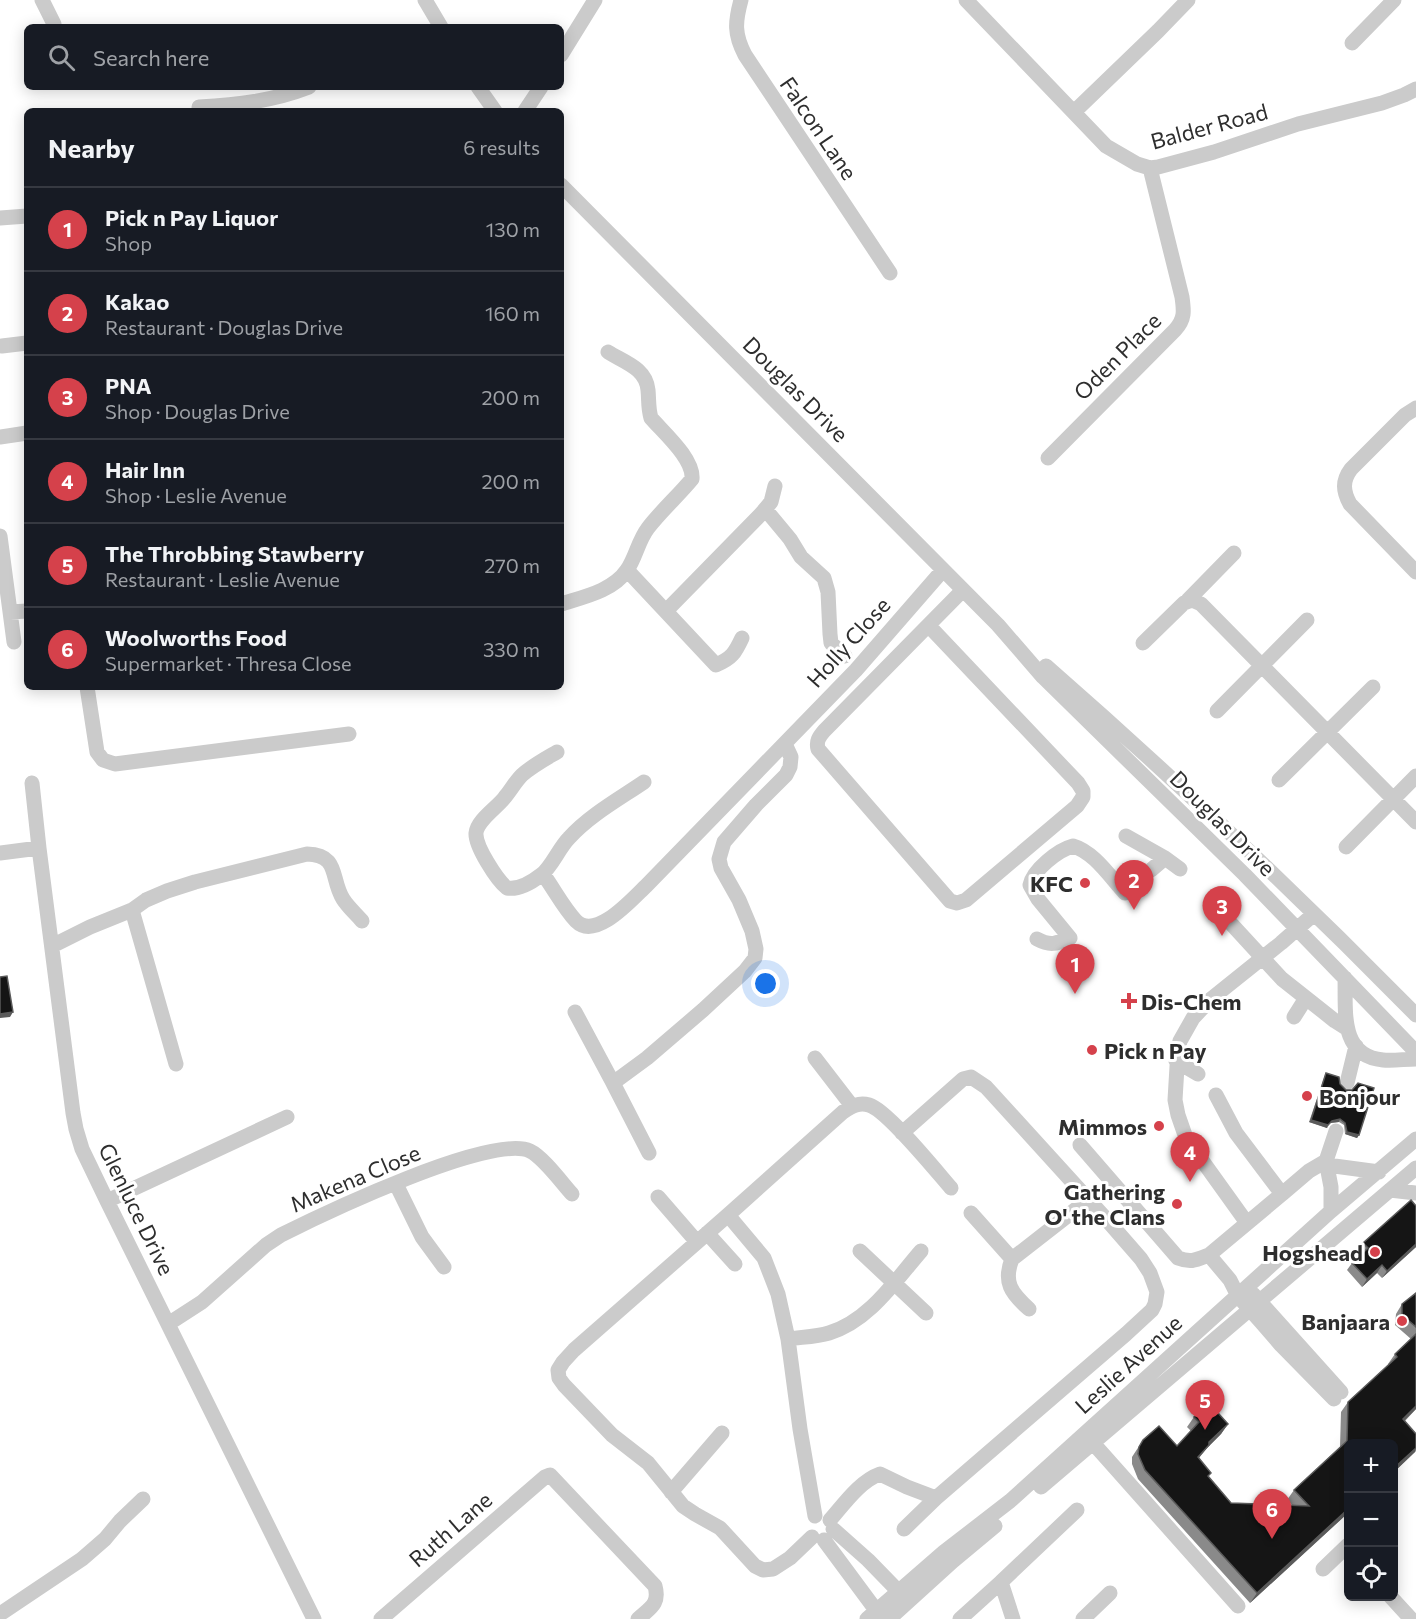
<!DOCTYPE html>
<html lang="en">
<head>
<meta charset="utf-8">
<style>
	body { margin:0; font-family:Commissioner,sans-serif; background:#20242c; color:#f1f3f6 }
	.controls { position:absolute; right:18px; bottom:18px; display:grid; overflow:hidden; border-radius:9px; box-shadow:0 3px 15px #0003 }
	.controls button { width:54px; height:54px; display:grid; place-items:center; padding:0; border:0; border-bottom:2px solid #363941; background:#171b24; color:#f1f3f6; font:30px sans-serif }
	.you { position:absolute; left:766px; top:984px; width:21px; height:21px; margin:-15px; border:4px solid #fff; border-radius:50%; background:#1a73e8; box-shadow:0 0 0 9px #1a73e833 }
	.badge { display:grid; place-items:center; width:39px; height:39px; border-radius:50%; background:#d5414b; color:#fff; font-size:20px; font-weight:700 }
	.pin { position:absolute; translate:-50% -50px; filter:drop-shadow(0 2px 3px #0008) }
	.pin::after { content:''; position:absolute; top:32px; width:21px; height:18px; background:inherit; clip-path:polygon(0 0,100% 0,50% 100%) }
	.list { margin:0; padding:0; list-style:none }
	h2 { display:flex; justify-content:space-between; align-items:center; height:78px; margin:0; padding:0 24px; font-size:26px }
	h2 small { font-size:20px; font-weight:400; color:#9ea1a6 }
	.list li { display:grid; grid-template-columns:39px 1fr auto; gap:18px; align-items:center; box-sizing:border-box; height:84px; padding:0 24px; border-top:2px solid #363941 }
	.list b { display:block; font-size:22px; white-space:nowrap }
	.list p { margin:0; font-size:20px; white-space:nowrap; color:#9ea1a6 }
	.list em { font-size:20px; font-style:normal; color:#9ea1a6 }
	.icon { flex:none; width:33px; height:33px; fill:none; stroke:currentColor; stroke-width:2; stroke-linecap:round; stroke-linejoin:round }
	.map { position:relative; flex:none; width:1416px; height:1619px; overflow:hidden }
	.search { position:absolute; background:#171b24; box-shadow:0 3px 15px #0003; left:24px; top:24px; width:540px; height:66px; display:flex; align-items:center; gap:15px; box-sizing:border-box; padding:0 21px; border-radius:9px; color:#9ea1a6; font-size:22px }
	.panel { position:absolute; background:#171b24; box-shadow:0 3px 15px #0003; left:24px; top:108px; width:540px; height:582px; border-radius:9px }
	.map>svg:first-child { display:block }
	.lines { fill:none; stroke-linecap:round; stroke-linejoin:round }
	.minor { stroke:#cbcbcb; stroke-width:15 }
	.wall { fill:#8a8a8a }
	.shaded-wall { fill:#5b5b5b }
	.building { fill:#151515; stroke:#5b5b5b; stroke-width:1.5 }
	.poi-dot { fill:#d5414b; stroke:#fff; stroke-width:2 }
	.labels { text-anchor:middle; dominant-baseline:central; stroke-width:6; stroke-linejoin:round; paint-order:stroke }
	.street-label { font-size:22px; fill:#2e2e2e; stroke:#fff }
	.poi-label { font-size:22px; font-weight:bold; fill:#2e2e2e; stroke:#fff; text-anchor:end }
</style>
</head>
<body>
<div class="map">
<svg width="1416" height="1619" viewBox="0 0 1416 1619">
	<rect width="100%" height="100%" fill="#fff"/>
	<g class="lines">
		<path class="minor" d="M42 0 54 24
			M425 0 441 27
			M741 0C735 22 734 34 745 55L890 273
			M966 0 1106 146 1137 164 1150 168 1158 167 1214 152 1298 124 1382 103 1404 95 1416 89
			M1352 43 1394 0
			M561 55 595 0
			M478 87 495 111
			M199 107C237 105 273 101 309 87
			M525 111 541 87
			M1074 112 1158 31 1188 0
			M561 185 998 625 1043 677 1245 875 1416 1052
			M0 218 27 216
			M2 346 27 343
			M1416 408 1405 415 1351 469C1342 481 1343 491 1350 504L1416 572
			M0 437 27 433
			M1048 458 1175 330C1185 319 1184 311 1182 297L1150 168
			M765 509 790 539 801 557 824 578 828 592 830 634 831 643 845 656
			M0 536 14 642
			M627 570 716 665C732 658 735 653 742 638
			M1188 600 1234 553
			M561 604C583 597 613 591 627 570 636 557 638 541 648 528 661 511 678 496 692 479 694 459 664 433 651 418 648 408 649 400 648 390 646 368 624 362 608 352
			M666 611 761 514 771 502 775 486
			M10 612 27 611
			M929 626 1078 783 1083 791V797L1077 806 966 900 957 903 950 901 818 749C816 741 819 737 824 731L963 590
			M1143 643 1184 603 1192 600 1201 604 1416 822
			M1046 666C1174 778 1297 894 1416 1015
			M87 687 97 752 103 760 115 764 349 734
			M1217 711 1307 620
			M557 752C545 759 532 766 522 775 515 782 511 790 505 797 498 807 477 820 476 833 475 846 497 880 507 888 519 890 532 882 541 875 551 868 559 848 569 838 590 815 619 799 644 782
			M1279 780 1373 687
			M32 783 39 848 73 1113 76 1129 82 1149 107 1201 314 1619
			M1126 836 1165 858 1180 869
			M1346 847 1416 776
			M0 853 39 848
			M1151 870 1165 858
			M543 874C554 889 563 907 576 921 596 941 632 899 646 886L856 670 943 570
			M1213 904 1282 979 1306 998 1294 1017
			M132 910 176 1064
			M1037 939C1050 946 1056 944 1070 938L1038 899 1030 885C1033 870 1058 850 1073 846 1094 852 1110 877 1125 893
			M52 946 90 927 132 910 146 900 167 891 195 882 307 854C340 855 330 878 343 899 348 907 356 914 362 921
			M1345 978C1346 1010 1339 1056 1383 1060 1394 1061 1405 1059 1416 1059
			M1306 998 1335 1021 1346 1028
			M575 1012 613 1083
			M815 1058 852 1106
			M1176 1061 1198 1074
			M1347 1083 1356 1046
			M1080 1145 1178 1258C1191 1263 1196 1260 1209 1255L1282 1194 1236 1133 1216 1095
			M649 1153 613 1083 647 1058 703 1010 745 971 755 958 756 949 752 931 739 900 721 868 719 859 724 842 756 805 786 775 790 767 791 757 785 744
			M1327 1165 1379 1172
			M396 1184 422 1237 444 1267
			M1390 1190 1416 1193
			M1282 1194 1309 1171 1326 1161
			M658 1197 697 1242
			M107 1201 287 1117
			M1331 1211V1187L1326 1161 1336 1131
			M971 1213 1012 1259C1003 1282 1011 1293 1029 1309
			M728 1215 764 1258 778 1294 788 1339 800 1429 815 1516
			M1247 1223 1186 1138 1178 1115 1175 1100 1178 1050 1180 1041 1193 1018 1211 999 1281 943 1314 914
			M707 1233 735 1264
			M860 1251 926 1313
			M1209 1255 1230 1280 1238 1296 1262 1323 1281 1345 1334 1399
			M1012 1259 1089 1199
			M1253 1294 1341 1392
			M168 1324 202 1302 266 1245 281 1235C323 1214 492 1133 530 1151 543 1157 562 1183 572 1194
			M788 1339C801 1337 816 1337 829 1333 869 1321 895 1281 921 1251
			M1093 1443 1238 1606
			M1041 1487 1416 1168
			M671 1492 722 1433
			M830 1520C844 1504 860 1481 880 1474L907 1487 936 1498 1126 1334 1152 1310 1155 1304 1157 1292 1150 1273 1141 1259 1107 1220 986 1087 971 1077 963 1079 902 1133
			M833 1529 868 1560 904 1597
			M904 1529 936 1498
			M812 1537 790 1558 773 1569 763 1570 755 1566 720 1528 695 1514 683 1506 648 1463 612 1435 564 1385 559 1378 558 1370 563 1362 574 1350 728 1215 843 1112C852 1106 859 1102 869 1105 887 1110 937 1172 951 1188
			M824 1540 881 1617
			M1323 1569 1348 1545
			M1390 1596 1411 1619
			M3 1612 82 1559 105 1539 120 1521 143 1499
			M381 1619 545 1477 550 1475 655 1586C660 1604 650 1608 638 1619
			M867 1619 944 1552 1010 1501 1331 1211 1416 1139
			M889 1619 953 1561 995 1526
			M960 1619 1001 1582
			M1013 1619 1001 1582 1077 1510
			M1083 1619 1110 1593"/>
	</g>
	<path class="wall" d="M1326 1073 1340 1084 1359 1135 1357 1138 1345 1134 1344 1125 1339 1122 1330 1123 1327 1128 1309 1122 1325 1075Z
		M1416 1206V1247L1382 1278 1377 1273 1362 1287 1347 1270 1352 1263 1361 1254 1358 1251 1363 1243Z
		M1416 1293V1409L1405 1421 1416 1451 1394 1472V1443H1348V1513L1250 1603 1138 1479 1132 1464V1457L1143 1440 1177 1446 1191 1431 1187 1427 1194 1417 1228 1424 1221 1434 1207 1448 1199 1458 1208 1476 1231 1503 1293 1506 1287 1500 1294 1490 1340 1447 1341 1412 1348 1402 1388 1365V1364L1395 1354 1411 1339 1395 1325 1396 1314 1402 1304Z"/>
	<path class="shaded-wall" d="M13 1012 10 1017 0 1018V1014Z
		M1340 1119 1339 1122 1330 1123 1332 1121Z
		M1311 1120 1328 1125 1327 1128 1309 1122Z
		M1347 1132 1359 1135 1357 1138 1345 1134Z
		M1416 1244V1247L1382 1278 1387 1271Z
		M1382 1265 1377 1273 1362 1287 1367 1279Z
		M1416 1406V1409L1396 1429 1403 1419Z
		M1228 1424 1221 1434 1207 1448 1191 1467 1209 1442Z
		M1416 1448 1415 1452 1394 1472V1468Z
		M1348 1509V1513L1250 1603 1257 1593Z"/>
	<path class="building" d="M7 976 13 1012 0 1014V977Z
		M1326 1073 1339 1077 1340 1084 1346 1090H1352L1358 1083 1374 1088 1359 1135 1347 1132 1345 1123 1340 1119 1332 1121 1328 1125 1311 1120Z
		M1411 1200 1416 1206V1244L1387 1271 1382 1265 1367 1279 1352 1263 1368 1248 1363 1243Z
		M1416 1293V1327L1402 1315V1304Z
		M1416 1334V1406L1403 1419 1416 1434V1448L1394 1468V1443H1348V1509L1257 1593 1145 1470 1138 1454 1139 1447 1143 1440 1159 1426 1177 1446 1199 1422 1194 1417 1209 1403 1228 1424 1209 1442V1445L1198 1457 1211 1473 1208 1476 1231 1503 1309 1506 1294 1490 1347 1441 1348 1402 1397 1357 1395 1354Z"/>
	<g class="poi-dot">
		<circle cx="1085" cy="883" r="6"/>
		<path d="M1126 992h6v6h6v6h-6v6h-6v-6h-6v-6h6z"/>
		<circle cx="1092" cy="1050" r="6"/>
		<circle cx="1307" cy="1096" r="6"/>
		<circle cx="1159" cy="1126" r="6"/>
		<circle cx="1177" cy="1204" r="6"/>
		<circle cx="1375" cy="1252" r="6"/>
		<circle cx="1402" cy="1321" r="6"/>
	</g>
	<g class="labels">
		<g class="street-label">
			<text transform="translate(1209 126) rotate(-15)">Balder Road</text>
			<text transform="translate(819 128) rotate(56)">Falcon Lane</text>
			<text transform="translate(1117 356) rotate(-45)">Oden Place</text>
			<text transform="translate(796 389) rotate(45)">Douglas Drive</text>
			<text transform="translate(848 642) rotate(-48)">Holly Close</text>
			<text transform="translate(1223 823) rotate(45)">Douglas Drive</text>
			<text transform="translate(355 1178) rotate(-23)">Makena Close</text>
			<text transform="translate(137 1209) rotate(64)">Glenluce Drive</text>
			<text transform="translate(1128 1364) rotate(-42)">Leslie Avenue</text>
			<text transform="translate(450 1529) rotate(-41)">Ruth Lane</text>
		</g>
		<g class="poi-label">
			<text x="1073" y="883">KFC</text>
			<text x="1141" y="1001" text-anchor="start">Dis-Chem</text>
			<text x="1104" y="1050" text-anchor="start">Pick n Pay</text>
			<text x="1319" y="1096" text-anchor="start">Bonjour</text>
			<text x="1147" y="1126">Mimmos</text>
			<text x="1165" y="1191">Gathering<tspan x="1165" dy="25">O' the Clans</tspan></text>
			<text x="1363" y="1252">Hogshead</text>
			<text x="1390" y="1321">Banjaara</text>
		</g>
	</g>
</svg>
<div class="controls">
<button>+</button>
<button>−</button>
<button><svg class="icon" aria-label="locate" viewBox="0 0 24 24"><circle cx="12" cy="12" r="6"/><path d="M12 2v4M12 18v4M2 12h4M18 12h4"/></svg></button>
</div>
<div class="you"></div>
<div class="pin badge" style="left:1075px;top:994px">1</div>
<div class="pin badge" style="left:1134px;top:910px">2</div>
<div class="pin badge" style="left:1222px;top:936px">3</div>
<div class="pin badge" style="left:1190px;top:1182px">4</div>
<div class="pin badge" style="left:1205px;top:1430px">5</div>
<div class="pin badge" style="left:1272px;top:1539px">6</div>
<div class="search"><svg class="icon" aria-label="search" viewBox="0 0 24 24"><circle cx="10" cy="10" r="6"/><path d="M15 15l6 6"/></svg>Search here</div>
<section class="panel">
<h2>Nearby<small>6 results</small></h2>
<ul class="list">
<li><span class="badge">1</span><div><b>Pick n Pay Liquor</b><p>Shop</p></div><em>130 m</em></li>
<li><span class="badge">2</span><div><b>Kakao</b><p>Restaurant · Douglas Drive</p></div><em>160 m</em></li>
<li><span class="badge">3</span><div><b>PNA</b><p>Shop · Douglas Drive</p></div><em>200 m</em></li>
<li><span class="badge">4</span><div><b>Hair Inn</b><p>Shop · Leslie Avenue</p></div><em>200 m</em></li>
<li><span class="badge">5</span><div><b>The Throbbing Stawberry</b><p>Restaurant · Leslie Avenue</p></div><em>270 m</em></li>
<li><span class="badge">6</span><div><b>Woolworths Food</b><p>Supermarket · Thresa Close</p></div><em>330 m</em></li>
</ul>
</section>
</div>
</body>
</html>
